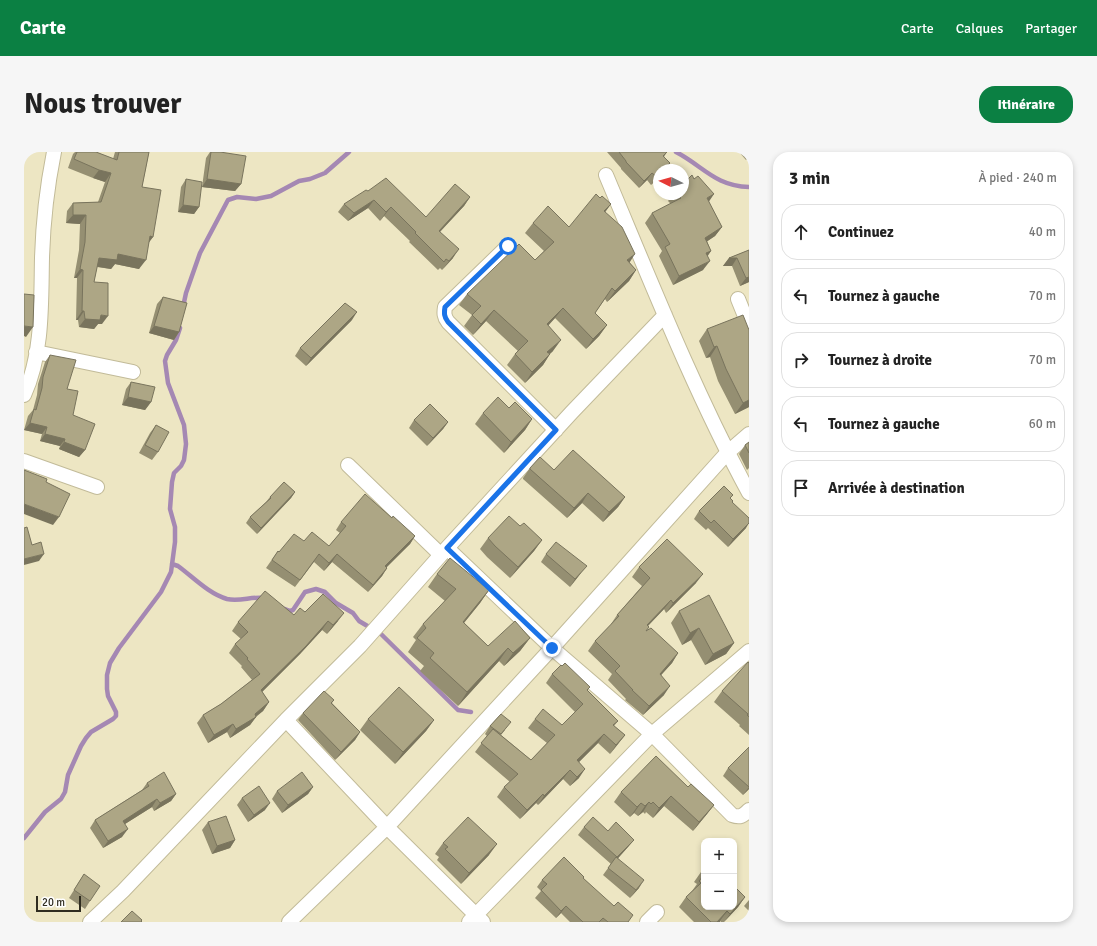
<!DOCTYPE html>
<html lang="fr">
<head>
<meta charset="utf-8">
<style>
	body { margin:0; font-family:Signika,sans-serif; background:#f6f6f6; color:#222 }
	.controls { position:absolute; right:12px; bottom:12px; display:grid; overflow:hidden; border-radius:8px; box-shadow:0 2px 6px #0003 }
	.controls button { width:36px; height:36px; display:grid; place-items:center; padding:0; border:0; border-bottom:1px solid #e0e0e0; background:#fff; color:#222; font:20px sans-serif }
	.compass { position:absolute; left:629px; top:12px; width:36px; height:36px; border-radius:50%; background:#fff; box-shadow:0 2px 6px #0003; rotate:275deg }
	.scale { position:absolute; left:12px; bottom:10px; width:45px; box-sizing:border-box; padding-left:4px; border:2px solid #2f2c1f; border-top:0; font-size:11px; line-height:14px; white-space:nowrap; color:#2f2c1f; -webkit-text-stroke:3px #fff; paint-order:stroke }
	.stop { position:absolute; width:12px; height:12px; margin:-9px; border:3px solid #1a73e8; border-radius:50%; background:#fff }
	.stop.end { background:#1a73e8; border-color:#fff; box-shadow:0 1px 4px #0008 }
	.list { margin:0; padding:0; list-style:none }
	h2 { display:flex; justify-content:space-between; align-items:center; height:52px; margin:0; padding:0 16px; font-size:17px }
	h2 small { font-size:13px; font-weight:400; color:#767676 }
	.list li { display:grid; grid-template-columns:26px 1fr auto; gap:12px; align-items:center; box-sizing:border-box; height:56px; margin:0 8px 8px; padding:0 8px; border:1px solid #e0e0e0; border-radius:16px }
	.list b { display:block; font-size:15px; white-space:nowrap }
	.list em { font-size:13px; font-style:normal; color:#767676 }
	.icon { flex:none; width:22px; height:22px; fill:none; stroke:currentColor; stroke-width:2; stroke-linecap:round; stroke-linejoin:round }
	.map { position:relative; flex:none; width:725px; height:770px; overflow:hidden; border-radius:16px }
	header { display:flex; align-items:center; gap:24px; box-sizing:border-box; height:56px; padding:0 20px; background:#0b8043; color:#fff }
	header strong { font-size:19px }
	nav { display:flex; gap:22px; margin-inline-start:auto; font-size:14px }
	.intro { display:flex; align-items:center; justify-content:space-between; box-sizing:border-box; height:96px; padding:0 24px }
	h1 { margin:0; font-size:28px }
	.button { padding:10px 18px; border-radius:16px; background:#0b8043; color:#fff; font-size:14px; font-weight:700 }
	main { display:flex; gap:24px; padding:0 24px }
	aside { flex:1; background:#fff; border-radius:16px; box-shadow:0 2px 6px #0003 }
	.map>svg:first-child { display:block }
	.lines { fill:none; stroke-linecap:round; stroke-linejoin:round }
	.stream { stroke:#a588b3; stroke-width:4.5 }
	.street-casing { stroke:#c2bb99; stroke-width:16 }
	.street { stroke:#fff; stroke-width:14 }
	.wall { fill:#958f72 }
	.shaded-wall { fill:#79745d }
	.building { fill:#ada685; stroke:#79745d }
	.route { stroke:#1a73e8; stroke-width:5 }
</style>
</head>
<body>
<header>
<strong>Carte</strong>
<nav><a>Carte</a><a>Calques</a><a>Partager</a></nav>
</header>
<div class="intro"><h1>Nous trouver</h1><a class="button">Itinéraire</a></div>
<main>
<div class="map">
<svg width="725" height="770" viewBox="0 0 725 770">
	<rect width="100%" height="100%" fill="#ede6c3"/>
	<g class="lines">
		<path class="stream" d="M652 0C679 14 691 34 725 35
			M159 155 162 141 176 101 204 48 213 45 232 47 247 44 275 29 286 27 301 21 325 0
			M148 412 154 414C169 425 185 442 203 447 216 450 228 444 241 446
			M261 457 266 459 269 458 281 440 292 437 301 440 312 451 329 461 335 469 357 482 434 558 447 560
			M0 686 21 660 37 647 41 640 44 623 57 594 62 586 67 580 89 567 92 564V560L84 544 83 537V523L86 511 95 496 137 440 147 420 151 390V375L146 357 148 330 150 321 157 314 160 308 162 292 160 273 144 231 141 209 143 203 152 188 156 176"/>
		<g class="street-casing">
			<path id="street" d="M582 23C627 130 670 239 725 341
				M484 94 421 155C420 161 420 165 424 170L532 278
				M714 147 725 174
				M12 200 109 220
				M0 243C19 202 17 150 18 106 19 70 23 35 30 0
				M0 309 73 335
				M324 313 417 403
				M423 396 528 496 628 582 708 663C716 666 719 664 725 658
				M262 568 363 675 459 770
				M66 770 99 739 262 568 336 494 423 396 548 260 641 163
				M265 770 363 675 528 496 703 301 725 282
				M445 770 628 582 725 499
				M623 770 633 760"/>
		</g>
		<use href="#street" class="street"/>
	</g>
	<path class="wall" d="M51 0H72L89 7 91 0H125L118 35 129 85 125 90 115 117 91 112 87 117 73 115 70 130 78 172H74L70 177 55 175 54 168H52L53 126H50L55 98 56 72 42 71 43 59 49 51 74 50 81 30 69 26 44 16 49 2Z
		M186 0H196L217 32 211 39 178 35 182 6Z
		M583 0H643L640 5 635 25 627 33 623 28 615 36 597 17V16Z
		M715 0H725V6L722 8Z
		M162 27 175 55 170 62 154 60 157 35Z
		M344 39 402 65 446 45 440 54 416 80 429 106 418 118 416 116 414 118 385 90 386 89 360 64 356 69 344 56 324 69 314 60 320 52Z
		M649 42H659L685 50 698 75 691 84 683 89 687 99 683 104 679 118 649 133 635 104 638 99 621 71 628 61 647 52 644 49Z
		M576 46 587 52 581 60 605 110 612 118 605 129 583 150 581 147 571 161 583 173 575 184 562 197 531 166 524 174 529 199 526 202 519 213 501 231 483 213 491 202 494 199 462 169 449 183 440 174 448 163 435 153 443 142 511 108 520 99 501 81 509 71 545 75Z
		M725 98V130L716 134 708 114H699L705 106Z
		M139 145 155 180 150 188 125 181 133 152Z
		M328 168 282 214 271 204 276 196Z
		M683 177 725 178V255L711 262 694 229 686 205 682 206 675 189Z
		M26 203 43 237 49 263 61 298 55 305 35 297 36 294 16 289 18 282 0 278 4 264 9 258 13 243 14 232 21 210Z
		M107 230 127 250 121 258 98 253 102 237Z
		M485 256 508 267 501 278 480 301 451 272 459 261Z
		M390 268 424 270 419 277 403 294 385 276Z
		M132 273 134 300 128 308 115 301 126 281Z
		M725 290V316L723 318 715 302 721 293Z
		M506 316 530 318 601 345 594 355 579 370 558 351 543 366 499 327V326Z
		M271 340 267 346 233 382 222 371 226 365 242 350 246 345Z
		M706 346 722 376 704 395 684 376 682 378 670 367 675 359Z
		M368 366 391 384 386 392 362 415 363 416 358 424 344 440 308 410 300 419 290 410 271 435 242 416 254 399 255 400 280 389 305 394 316 381 312 378 317 370Z
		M496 374 518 388 510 399 486 426 463 405 456 397 464 386Z
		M522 402 557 421 546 435 517 410Z
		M615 415 672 431 642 461 640 457 624 474 622 479 654 501 648 511 637 523 640 543 619 563 601 548 602 547 584 528 588 522 564 499 571 489 587 473V472L593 463 618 434 608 425Z
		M413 422 465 438 456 451 440 471 464 494 506 486 496 499 480 514 475 509 434 554 396 519 400 514 384 500 392 488 389 485 399 472 421 449 404 435Z
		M655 459 710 491 702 502 681 513 667 488 658 493 647 471Z
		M281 460 314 469 303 482 298 478 276 502 238 540 245 550 239 559 232 565 226 573 206 586 203 580 184 591 173 571 179 563 197 552 228 528 217 515 218 514 205 501 211 492 217 487 208 479 214 470 270 463Z
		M725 511V583L715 574 716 573 690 550 698 539Z
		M528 522 563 539 594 569 590 574 601 583 594 592 586 602 574 591 555 610V626L546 634 539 627 514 653 512 651 496 667 473 645 480 635 486 630 451 600 463 584 461 582 466 574 481 578 477 583 507 608 523 591 504 576 511 567 538 573 551 560 522 531Z
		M310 548 308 551 336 580 331 588 311 608 274 568 279 561Z
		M344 567 410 568 402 579 371 612 336 578Z
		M725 595V637L719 643 699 624 704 616Z
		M123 631 152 642 147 649 130 659 128 655 101 672 98 685 79 696 66 676 71 668 118 638Z
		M289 635 284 642 258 661 248 647 253 639Z
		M664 635 690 653 683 662 669 679 640 654 629 666 622 660 621 662 619 660 614 664 610 661 606 665 590 650 597 640Z
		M218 646 241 658 224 670 213 653Z
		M184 670 211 688 206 696 188 702 178 678Z
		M560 675 584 679 610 688 604 695 594 706 615 736 606 746 579 723 587 712 554 683Z
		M419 691 465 703 437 732 413 708 415 705 411 702Z
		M677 720 721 745 714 755 700 770H697L696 769V770H670L655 755 662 745 668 739 673 732 670 730Z
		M60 722 66 749 61 757 45 746Z
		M559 726 605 770H546L537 761 532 766 511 746 517 739 513 735 518 728Z
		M725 748V759L720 754Z"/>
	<path class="shaded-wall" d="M75 18 87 21 81 30 69 26Z
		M628 21 623 28 615 36 620 29Z
		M635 23V25L627 33 633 25Z
		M183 27 217 32 211 39 178 35Z
		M690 42 684 51 683 46Z
		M446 45 440 54 409 87 415 79Z
		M350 48 344 56 324 69 330 61Z
		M587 52 579 63 580 59Z
		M159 53 175 55 170 62 154 60Z
		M367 55 360 64 356 69 362 60Z
		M49 63H62L56 72 42 71Z
		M698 75 691 84 675 95 681 86Z
		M126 84 129 85 123 93Z
		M435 97 429 106 418 118 425 109Z
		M687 99 681 108 682 101Z
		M94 102 122 108 115 117 91 112 87 117 69 114 75 106Z
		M611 102 604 113 603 108Z
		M705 106H713L708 114H699Z
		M686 109 679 118 649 133 655 124Z
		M56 117 59 118 53 126H50Z
		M612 118 605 129 583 150 591 139Z
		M725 125V130L716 134 722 126Z
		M539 156 531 166 515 183 523 172Z
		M470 158 462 169 449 183 457 172Z
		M58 159H60L54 168H52Z
		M333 160 328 168 282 214 287 206Z
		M77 163 84 164 78 172H74L70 177 55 175 61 167Z
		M583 173 575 184 562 197 569 187Z
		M0 174 9 175 2 185 0 184Z
		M130 174 155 180 150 188 125 181Z
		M537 188 529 199 516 210 523 200Z
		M693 194 686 205 682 206 690 195Z
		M526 202 519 213 501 231 508 220Z
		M104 245 127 250 121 258 98 253Z
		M725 248V255L711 262 719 251Z
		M508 267 501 278 480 301 487 290Z
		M424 270 419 277 403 294 409 286Z
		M6 271 23 275 18 282 0 278Z
		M21 282 41 287 36 294 16 289Z
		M40 290 61 298 55 305 35 297Z
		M271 340 267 346 233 382 237 376Z
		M564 341 558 351 543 366 550 356Z
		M601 345 594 355 579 370 585 360Z
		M0 352 35 365 29 373 0 362Z
		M725 371 722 376 704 395 709 387Z
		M391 384 386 392 356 422 361 414Z
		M518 388 510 399 486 426 494 415Z
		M20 402 15 409 0 413V407Z
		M313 402 308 410 300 419 305 411Z
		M563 414 557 421 546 435 551 427Z
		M363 416 358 424 344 440 349 433Z
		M679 422 672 431 642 461 649 451Z
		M465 438 456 451 430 483 439 470Z
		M647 448 640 457 616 482 623 473Z
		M320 461 314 469 303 482 309 473Z
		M304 469 298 478 276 502 231 547 237 538Z
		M675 476 667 488 658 493 666 481Z
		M506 486 496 499 480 514 489 501Z
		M710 491 702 502 681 513 689 502Z
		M484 496 475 509 434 554 443 540Z
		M654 501 648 511 629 532 636 522Z
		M646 534 640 543 619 563 625 554Z
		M245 550 239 559 231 565H232L226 573 206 586 212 577Z
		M410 568 402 579 371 612 379 600Z
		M209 572 203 580 184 591 190 583Z
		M336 580 331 588 311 608 317 600Z
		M580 582 574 591 547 618 553 608Z
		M601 583 594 592 586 602 592 593Z
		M561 617 555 626 546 634 553 625Z
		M546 618 539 627 514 653 520 644Z
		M289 635 284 642 258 661 264 653Z
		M725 635V637L719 643Z
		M152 642 147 649 130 659 136 651Z
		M519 642 512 651 496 667 503 658Z
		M647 644 640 654 629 666 635 656Z
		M133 647 128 655 93 677 99 669Z
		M625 650 619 660 614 664 621 654Z
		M246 651 241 658 224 670 230 663Z
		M617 651 610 661 606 665 613 655Z
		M690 653 683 662 669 679 675 670Z
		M104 677 98 685 79 696 84 689Z
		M211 688 206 696 188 702 193 694Z
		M610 688 604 695 588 713 593 705Z
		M473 692 465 703 437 732 445 721Z
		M620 728 615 736 606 746 612 738Z
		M721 745 714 755 700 770 706 762Z
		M542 754 537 761 532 766 537 759Z
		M703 759 696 769V770H693Z"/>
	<path class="building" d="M53 0H72L93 8 95 0H125L118 35 137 38 129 85 126 84 122 108 94 102 93 108 75 106 70 130 84 131V164L77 163 76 168 61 167 60 159H58L59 118 56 117 61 90 62 63H49V51L77 50 87 21 75 18 50 7Z
		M187 0H196L222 4 217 32 183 27Z
		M595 0H643L639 4 646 11 639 18H635V23L633 25 628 21 620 29 602 10V9Z
		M668 23 670 27 674 24 690 42 683 46 698 75 681 86 687 99 682 101 686 109 655 124 641 95 646 92 628 61 657 46 653 42H659V32Z
		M362 26 402 65 431 32 446 45 415 79 435 97 425 109 422 107 420 110 391 81 392 80 367 55 362 60 350 48 330 61 320 52 342 38 344 39Z
		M162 27 178 30 175 55 159 53Z
		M572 42 576 46 578 44 587 52 580 59 598 75 611 102 603 108 612 118 591 139 588 136 571 161 583 173 569 187 539 156 523 172 537 188 523 200 526 202 508 220 491 202 504 189 470 158 457 172 448 163 457 154 443 142 495 92 511 108 530 90 509 71 524 54 545 75Z
		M725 98V125L722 126 713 106H705Z
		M0 142 10 143 9 175 0 174Z
		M139 145 163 151 155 180 130 174Z
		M321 151 333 160 287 206 276 196Z
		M719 163 725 178V248L719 251 702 217 693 194 690 195 683 177Z
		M26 203 52 208 43 237 54 239 49 263 71 272 61 298 40 290 41 287 21 282 23 275 6 271 10 257 12 258 18 236 19 225Z
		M107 230 131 235 127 250 104 245Z
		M474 245 485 256 491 250 508 267 487 290 459 261Z
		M406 252 424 270 409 286 390 268Z
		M132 273 145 280 134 300 121 293Z
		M725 290V301L721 293Z
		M549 298 601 345 585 360 564 341 550 356 506 317V316L516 305 530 318Z
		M0 318 23 327 22 330 46 342 35 365 0 352Z
		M260 330 271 340 237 376 226 365 247 346 246 345Z
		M700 334 709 343 706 346 709 349 708 350 725 366V371L709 387 690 368 687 371 675 359Z
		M341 342 368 366 369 364 391 384 361 414 363 416 349 433 313 402 305 411 295 402 276 428 248 408 254 399 255 400 270 382 280 389 288 380 305 394 322 374 317 370Z
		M485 364 496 374 500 371 518 388 494 415 471 394 464 386Z
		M3 375 8 393 17 390 20 402 0 407V376Z
		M643 387 679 422 649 451 647 448 623 473 625 475 622 479 627 476 654 501 636 522 646 534 625 554 608 538H609L591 519 596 514 571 489 595 464 593 463 626 426 615 415Z
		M532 390 563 414 551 427 522 402Z
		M426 406 465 438 439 470 464 494 491 469 506 486 489 501 484 496 443 540 406 506 410 501 393 486 402 476 399 472 432 437 413 422Z
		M241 439 270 463 276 456 281 460 299 442 320 461 309 473 304 469 282 494 237 538 245 550 231 562 232 565 212 577 209 572 190 583 179 563 197 552 236 522 223 507 224 506 211 492 224 480 214 470Z
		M685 443 710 491 689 502 675 476 666 481 655 459Z
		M724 510 725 511V565L723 563 724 562 698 539Z
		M541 511 566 535 563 538 594 569 589 573 601 583 592 593 580 582 553 608 561 617 553 625 546 618 520 644 519 642 503 658 480 635 494 622 457 591 469 577 507 608 531 583 511 567 519 557 538 573 559 552 528 522 537 513 538 514Z
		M375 535 410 568 379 600 344 567Z
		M300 539 310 548 307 551 336 580 317 600 279 561Z
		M477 562 487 570 477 582 466 574Z
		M725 595V635L704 616Z
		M632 604 664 635 667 632 690 653 675 670 647 644 635 656 629 650 627 652 625 650 621 654 617 651 613 655 597 640Z
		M140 620 152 642 136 651 133 647 99 669 104 677 84 689 71 668 125 634 123 631Z
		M278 620 289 635 264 653 253 639Z
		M235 634 246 651 230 663 218 646Z
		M202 664 211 688 193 694 184 670Z
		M444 665 473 692 445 721 421 697 424 695 419 691Z
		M569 665 584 679 592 670 610 688 593 705 560 675Z
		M540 705 560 725 559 726 590 754 594 750 609 763 604 770H584L579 766 575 770H559L542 754 537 759 517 738 523 732 518 728Z
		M592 705 620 728 612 738 584 716Z
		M680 717V723L677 720Z
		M60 722 76 734 66 749 50 738Z
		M680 723V755H710V734L721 745 706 762 703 759 693 770H687L662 745 677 731 675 729Z
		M108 759 118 768 117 769 118 770H97Z"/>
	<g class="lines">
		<path class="route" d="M484 94 421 155C420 161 420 165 424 170L532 278 423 396 528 496"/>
	</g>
</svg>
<div class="controls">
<button>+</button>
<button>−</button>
</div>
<svg class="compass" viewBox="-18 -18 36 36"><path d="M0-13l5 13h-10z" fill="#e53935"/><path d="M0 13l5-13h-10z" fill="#767676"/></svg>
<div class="scale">20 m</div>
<div class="stop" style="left:484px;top:94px"></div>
<div class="stop end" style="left:528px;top:496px"></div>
</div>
<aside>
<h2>3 min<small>À pied · 240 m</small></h2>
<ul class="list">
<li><svg class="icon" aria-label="ahead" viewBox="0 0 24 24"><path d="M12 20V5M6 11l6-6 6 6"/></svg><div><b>Continuez</b></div><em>40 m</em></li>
<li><svg class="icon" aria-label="left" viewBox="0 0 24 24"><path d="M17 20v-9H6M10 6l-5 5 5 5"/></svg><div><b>Tournez à gauche</b></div><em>70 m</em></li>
<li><svg class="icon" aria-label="right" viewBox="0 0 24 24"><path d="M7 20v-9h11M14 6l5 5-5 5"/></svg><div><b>Tournez à droite</b></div><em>70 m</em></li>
<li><svg class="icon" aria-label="left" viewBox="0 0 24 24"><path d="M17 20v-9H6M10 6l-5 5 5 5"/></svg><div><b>Tournez à gauche</b></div><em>60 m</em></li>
<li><svg class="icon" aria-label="arrive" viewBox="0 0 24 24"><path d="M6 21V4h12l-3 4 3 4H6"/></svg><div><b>Arrivée à destination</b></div></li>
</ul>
</aside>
</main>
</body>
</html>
